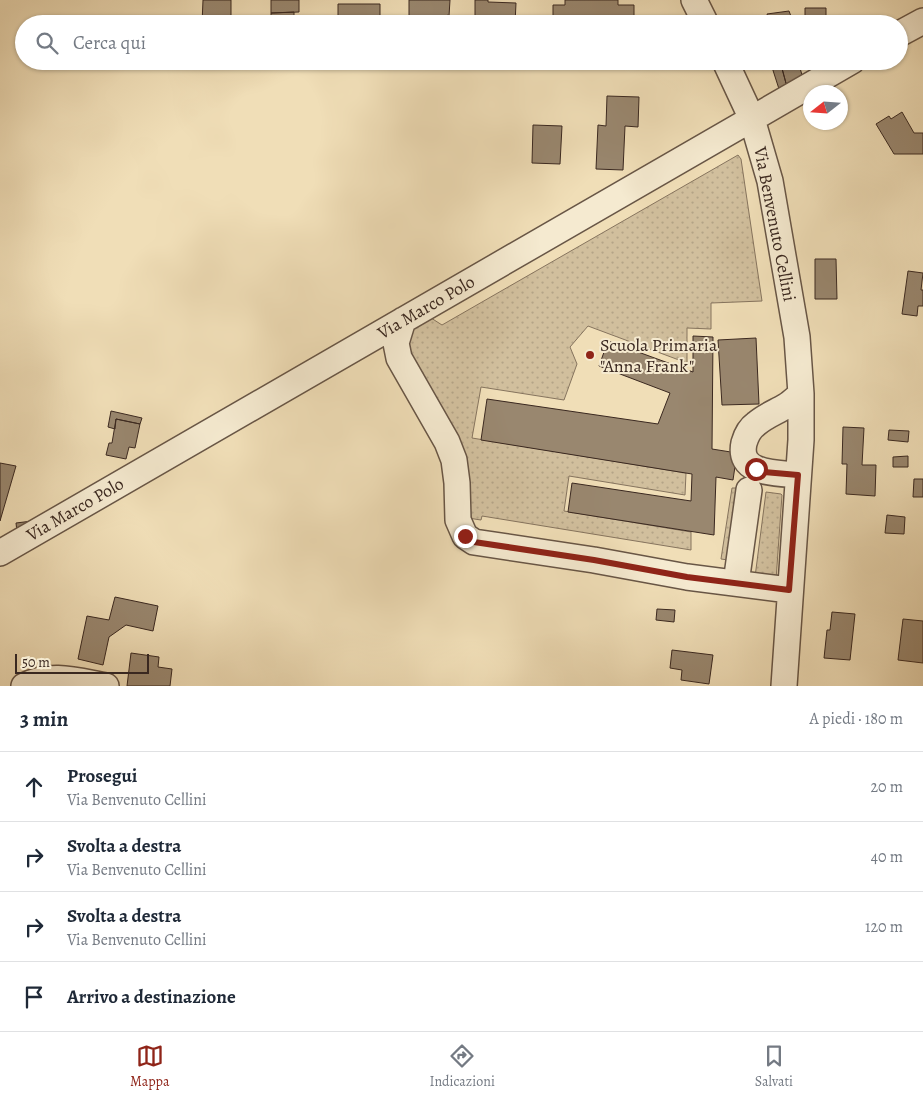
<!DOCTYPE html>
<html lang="it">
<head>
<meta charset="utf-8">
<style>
	body { margin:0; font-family:Alegreya,serif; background:#f6f6f7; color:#1f2937 }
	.compass { position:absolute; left:803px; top:85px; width:45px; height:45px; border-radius:50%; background:#fff; box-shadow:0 1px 4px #0004; rotate:253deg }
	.scale { position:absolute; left:15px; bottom:12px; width:134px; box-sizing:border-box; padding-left:5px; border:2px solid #3a2820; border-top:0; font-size:14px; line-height:18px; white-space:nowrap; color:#3a2820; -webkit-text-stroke:4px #f5ead0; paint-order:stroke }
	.stop { position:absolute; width:15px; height:15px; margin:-11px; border:4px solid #8f2418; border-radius:50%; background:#fff }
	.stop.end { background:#8f2418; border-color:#fff; box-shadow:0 1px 5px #0008 }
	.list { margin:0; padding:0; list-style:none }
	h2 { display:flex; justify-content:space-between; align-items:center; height:65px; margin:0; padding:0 20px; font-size:21px }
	h2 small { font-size:16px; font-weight:400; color:#747a83 }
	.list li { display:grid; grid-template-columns:32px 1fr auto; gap:15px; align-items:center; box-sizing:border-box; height:70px; padding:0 20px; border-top:1px solid #e0e1e3 }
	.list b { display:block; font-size:19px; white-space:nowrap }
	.list p { margin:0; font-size:16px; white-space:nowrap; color:#747a83 }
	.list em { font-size:16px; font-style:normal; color:#747a83 }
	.icon { flex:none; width:28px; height:28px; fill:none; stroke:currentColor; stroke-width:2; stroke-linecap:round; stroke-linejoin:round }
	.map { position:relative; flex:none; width:923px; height:686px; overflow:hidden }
	.search { position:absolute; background:#fff; box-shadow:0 1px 4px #0004; left:15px; right:15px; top:15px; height:55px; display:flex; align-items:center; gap:12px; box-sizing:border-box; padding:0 18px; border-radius:28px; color:#747a83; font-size:19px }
	.sheet { height:345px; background:#fff }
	nav { display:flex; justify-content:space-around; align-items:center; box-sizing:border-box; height:70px; border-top:1px solid #e0e1e3; background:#fff; font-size:14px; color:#747a83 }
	nav a { display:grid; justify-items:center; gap:2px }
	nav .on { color:#8f2418 }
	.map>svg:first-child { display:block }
	.grass { fill:url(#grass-dots); stroke:#86745e }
	.building { fill:#99876f; stroke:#3a2820 }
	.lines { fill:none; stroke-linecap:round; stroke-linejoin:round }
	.minor-casing { stroke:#685646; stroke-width:28 }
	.minor { stroke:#f5ead0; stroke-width:25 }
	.route { stroke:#8f2418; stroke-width:6 }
	.poi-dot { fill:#8f2418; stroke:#f5ead0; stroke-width:2 }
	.labels { text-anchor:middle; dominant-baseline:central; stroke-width:4; stroke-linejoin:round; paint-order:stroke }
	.street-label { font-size:18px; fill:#3a2820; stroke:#f5ead0 }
	.poi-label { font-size:18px; fill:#3a2820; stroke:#f5ead0; text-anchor:start }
</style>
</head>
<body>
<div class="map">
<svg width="923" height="686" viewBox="0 0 923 686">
	<defs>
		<pattern id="grass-dots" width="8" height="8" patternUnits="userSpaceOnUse" patternTransform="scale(1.25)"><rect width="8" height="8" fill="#d1bf9d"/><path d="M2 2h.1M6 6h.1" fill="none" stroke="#b4a487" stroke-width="1.8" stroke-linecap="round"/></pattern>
	</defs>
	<rect width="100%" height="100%" fill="#f0deb7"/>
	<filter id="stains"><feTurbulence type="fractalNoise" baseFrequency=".004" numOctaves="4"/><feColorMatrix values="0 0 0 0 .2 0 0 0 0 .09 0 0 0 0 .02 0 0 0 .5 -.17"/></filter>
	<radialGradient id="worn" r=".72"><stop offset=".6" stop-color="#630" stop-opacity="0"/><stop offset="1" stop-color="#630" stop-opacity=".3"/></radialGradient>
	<path class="grass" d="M738 155 741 159 762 301 711 303V329L687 328V363L588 326 570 347 577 364 564 400 481 387 472 438 686 473 685 495 569 476 564 511 691 532V550L482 516 481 520 468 518 406 351 408 330 428 316 442 325Z
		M732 488H738L728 560 721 559Z
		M766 492 781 494 782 495 776 580 755 577Z"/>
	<path class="building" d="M203 0H231V18H240V24H202Z
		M271 0H299V12L271 13Z
		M409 0H450L449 16 447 15V24H409Z
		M475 0H488V2L516 3 515 24H475Z
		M565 0H618V5H634V24H553V5H565Z
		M338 4H380V24H338Z
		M805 8H826V21H805Z
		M789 11 792 19 770 24 767 14Z
		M294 12V24H271V13Z
		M792 19 793 24H774Z
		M828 20H864V24H828Z
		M770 61H780L787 87 779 89Z
		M780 61H798L804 82 787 87Z
		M607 96 639 97 638 127 625 126 623 170 596 169 598 125 606 126Z
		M902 112 914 133H923V154H894L876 124 889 116 891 119Z
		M533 125 562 126 560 164 532 163Z
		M815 259H836L837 299H815Z
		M908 271 923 273 921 290H923V306H918L917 316 902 314Z
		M693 336 713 337 712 449 737 453 733 480 716 477 714 535 568 512 572 483 691 501 692 474 481 440 487 399 658 424 670 393 599 366 608 341 693 372Z
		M756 338 759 404 722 405 718 340Z
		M111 411 142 418 140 424 116 419 115 429 108 427Z
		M116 419 140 424 135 448 129 447 126 459 106 455 109 443H112Z
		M843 427 864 428 862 465H876L875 496 846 494 847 464H842Z
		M889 430 909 431 908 442 888 440Z
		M908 456V467H893V457Z
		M0 463 16 466 0 521Z
		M914 479H923V497H913Z
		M887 515 905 517 904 534 885 533Z
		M32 521 17 532 16 523Z
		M115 597 158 606 153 631 126 625 109 637 103 665 78 659 87 616 109 620Z
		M657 609 675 610 674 622 656 620Z
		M832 612 855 614 850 660 824 658 827 630H830Z
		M903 619 923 621V663L898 660Z
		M672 650 713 655 709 684 681 680 682 670 670 668Z
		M131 653 159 657 158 667 172 669 170 686H127Z"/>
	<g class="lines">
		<g class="minor-casing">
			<path id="minor" d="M694 0 706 24
				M899 34 923 21
				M725 61 752 119 770 181 797 337 801 394V440L784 686
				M403 320 396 343 399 358 447 442 454 460 457 483 458 520 465 536 474 542 594 560 687 577 789 590
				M798 475C778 473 737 475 744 443 746 436 749 429 756 424 765 416 776 412 786 406 791 403 796 398 801 394
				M0 553 852 61
				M736 583 749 490
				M24 686C51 672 78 681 106 686"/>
		</g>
		<use href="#minor" class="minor"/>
	</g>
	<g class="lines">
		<path class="route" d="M465 536 474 542 594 560 687 577 789 590 798 475 764 472 756 469"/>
	</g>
	<circle class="poi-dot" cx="590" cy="355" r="5"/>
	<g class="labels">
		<g class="street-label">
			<text transform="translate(775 224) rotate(79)">Via Benvenuto Cellini</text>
			<text transform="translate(426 307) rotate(-30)">Via Marco Polo</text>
			<text transform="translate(75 509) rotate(-30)">Via Marco Polo</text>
		</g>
		<g class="poi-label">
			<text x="600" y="345">Scuola Primaria<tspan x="600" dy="21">"Anna Frank"</tspan></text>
		</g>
	</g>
	<rect width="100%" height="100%" filter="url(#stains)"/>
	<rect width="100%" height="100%" fill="url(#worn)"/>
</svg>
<svg class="compass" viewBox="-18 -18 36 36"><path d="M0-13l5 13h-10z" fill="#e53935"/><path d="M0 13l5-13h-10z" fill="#747a83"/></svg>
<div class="scale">50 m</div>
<div class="stop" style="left:756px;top:469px"></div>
<div class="stop end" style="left:465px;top:536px"></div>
<div class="search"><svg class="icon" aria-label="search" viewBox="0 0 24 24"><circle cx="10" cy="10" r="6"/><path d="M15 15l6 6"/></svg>Cerca qui</div>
</div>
<section class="sheet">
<h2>3 min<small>A piedi · 180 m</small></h2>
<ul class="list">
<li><svg class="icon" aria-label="ahead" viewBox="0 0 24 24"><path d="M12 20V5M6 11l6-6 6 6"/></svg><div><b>Prosegui</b><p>Via Benvenuto Cellini</p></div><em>20 m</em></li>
<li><svg class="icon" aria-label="right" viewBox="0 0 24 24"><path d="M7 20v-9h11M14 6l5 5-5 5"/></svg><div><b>Svolta a destra</b><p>Via Benvenuto Cellini</p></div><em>40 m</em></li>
<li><svg class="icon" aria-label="right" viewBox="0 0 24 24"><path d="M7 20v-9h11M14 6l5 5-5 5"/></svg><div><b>Svolta a destra</b><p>Via Benvenuto Cellini</p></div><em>120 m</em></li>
<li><svg class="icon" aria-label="arrive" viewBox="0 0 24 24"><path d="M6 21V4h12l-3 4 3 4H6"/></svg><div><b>Arrivo a destinazione</b></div></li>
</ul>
</section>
<nav>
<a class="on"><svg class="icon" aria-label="map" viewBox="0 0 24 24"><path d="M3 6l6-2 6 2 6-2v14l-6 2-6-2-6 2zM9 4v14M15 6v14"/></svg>Mappa</a>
<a><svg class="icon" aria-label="directions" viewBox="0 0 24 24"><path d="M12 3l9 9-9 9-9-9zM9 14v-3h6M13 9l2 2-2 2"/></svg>Indicazioni</a>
<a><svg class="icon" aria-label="saved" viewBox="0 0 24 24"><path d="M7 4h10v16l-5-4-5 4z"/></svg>Salvati</a>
</nav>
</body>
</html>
